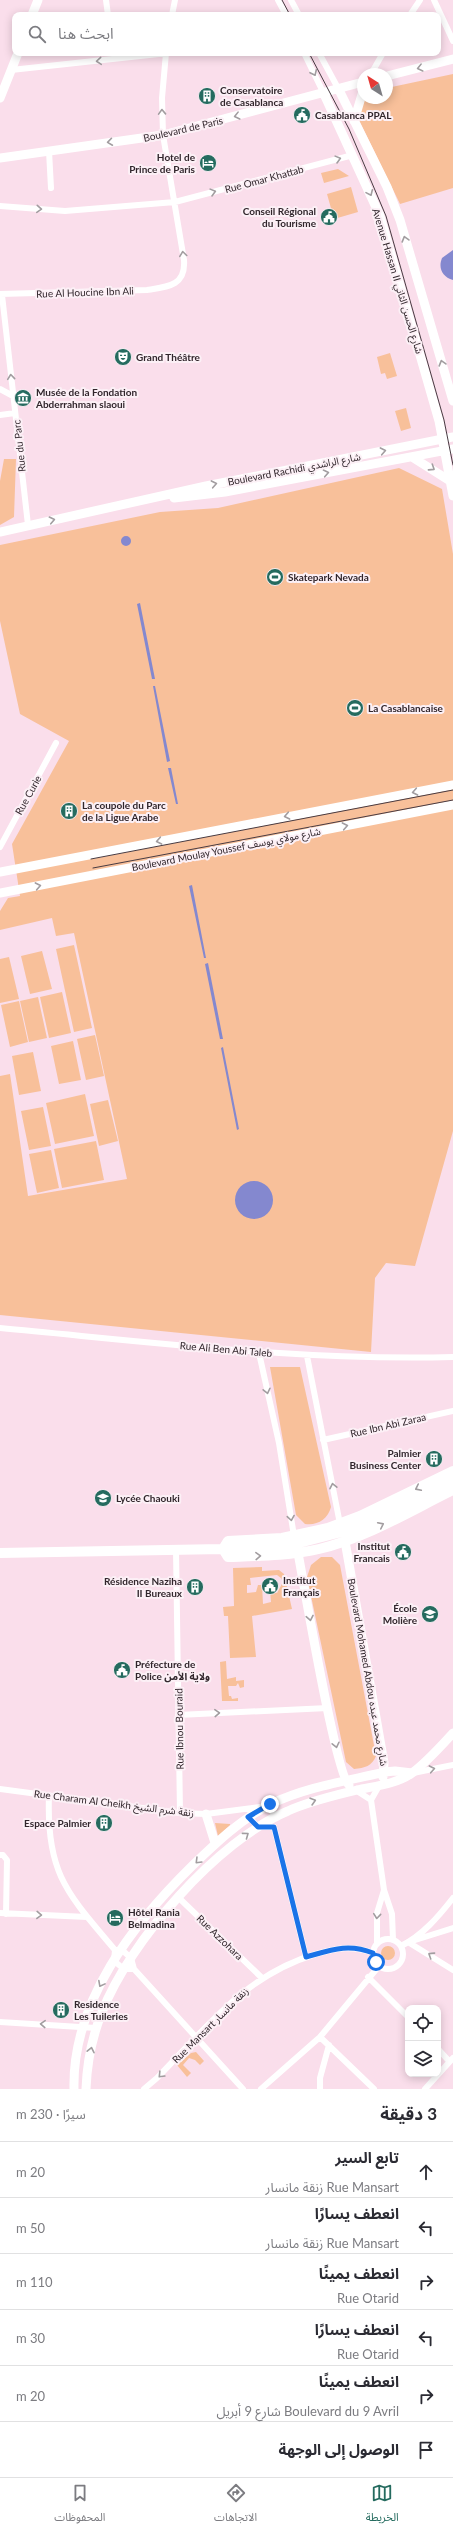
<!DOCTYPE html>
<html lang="ar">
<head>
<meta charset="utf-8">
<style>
	body { margin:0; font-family:Lato,"Noto Sans Arabic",sans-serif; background:#f2f2f3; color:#2b2b33; direction:rtl }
	.controls { position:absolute; right:12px; bottom:12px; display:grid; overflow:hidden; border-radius:8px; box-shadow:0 2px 10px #0003 }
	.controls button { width:36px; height:36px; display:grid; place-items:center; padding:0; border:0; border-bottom:1px solid #e1e1e2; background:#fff; color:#2b2b33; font:20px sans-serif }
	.compass { position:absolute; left:357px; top:68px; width:36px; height:36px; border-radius:50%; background:#fff; box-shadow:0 2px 10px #0003; rotate:323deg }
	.stop { position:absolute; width:12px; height:12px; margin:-9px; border:3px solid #1a73e8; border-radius:50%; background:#fff }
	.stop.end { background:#1a73e8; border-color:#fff; box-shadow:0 1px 4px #0008 }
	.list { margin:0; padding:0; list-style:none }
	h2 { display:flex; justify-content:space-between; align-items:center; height:52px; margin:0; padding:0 16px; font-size:17px }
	h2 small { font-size:13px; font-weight:400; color:#7c7c81 }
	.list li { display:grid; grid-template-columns:26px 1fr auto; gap:12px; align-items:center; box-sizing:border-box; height:56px; padding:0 16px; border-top:1px solid #e1e1e2 }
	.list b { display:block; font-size:15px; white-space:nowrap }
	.list p { margin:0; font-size:13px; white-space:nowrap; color:#7c7c81 }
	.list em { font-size:13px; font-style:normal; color:#7c7c81 }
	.icon { flex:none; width:22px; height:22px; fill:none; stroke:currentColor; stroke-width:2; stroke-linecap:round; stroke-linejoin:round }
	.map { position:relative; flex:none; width:453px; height:2089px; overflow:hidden; direction:ltr }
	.search { position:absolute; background:#fff; box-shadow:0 2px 10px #0003; left:12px; right:12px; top:12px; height:44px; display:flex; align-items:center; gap:10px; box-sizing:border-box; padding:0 14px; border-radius:8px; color:#7c7c81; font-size:15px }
	.sheet { height:388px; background:#fff }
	nav { display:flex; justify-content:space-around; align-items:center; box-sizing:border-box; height:56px; border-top:1px solid #e1e1e2; background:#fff; font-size:11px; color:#7c7c81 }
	nav a { display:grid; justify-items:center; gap:2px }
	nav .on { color:#256b5f }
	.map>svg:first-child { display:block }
	.green { fill:#f8c09a; fill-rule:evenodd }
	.water { fill:#8488cf }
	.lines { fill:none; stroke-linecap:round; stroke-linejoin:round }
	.street { stroke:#fff; stroke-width:6 }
	.secondary { stroke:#fff; stroke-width:9 }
	.primary { stroke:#fff; stroke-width:10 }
	.tram { stroke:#483b42; stroke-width:1 }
	.oneway { stroke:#a29da0 }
	.route { stroke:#1a73e8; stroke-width:5 }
	.labels { text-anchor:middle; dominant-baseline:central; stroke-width:4; stroke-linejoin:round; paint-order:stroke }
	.poi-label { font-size:10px; font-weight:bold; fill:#31262c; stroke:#fcf0f6; text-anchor:start }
	.street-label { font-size:10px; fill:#31262c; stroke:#fcf0f6 }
</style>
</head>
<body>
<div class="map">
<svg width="453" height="2089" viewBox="0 0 453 2089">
	<rect width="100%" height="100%" fill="#fadeeb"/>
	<path class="green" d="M453 74V188L400 204 358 118 363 98H387V88Z
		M338 169 349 176 324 183 321 173Z
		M351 187 358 212 334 219 327 194Z
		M390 353 397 376 387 379 385 373 381 374 377 357Z
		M406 408 411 428 401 431 395 411Z
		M4 459H16L14 517 0 525V481Z
		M399 468 442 489 453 554V1131L415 1266 386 1263 375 1278 371 1352 0 1315V1076L10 1074 28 1196 127 1179 74 933 56 936 52 918 0 930V911L8 898 20 896 12 844 69 741 20 714 0 621V545L160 512 218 508Z
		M74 945 92 1028 74 1032 56 949Z
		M42 951 52 989 30 994 21 956Z
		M9 957 19 999 0 1003V959Z
		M62 992 71 1033 49 1038 40 997Z
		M38 997 47 1038 29 1042 20 1001Z
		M19 1001 28 1042 10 1047 1 1005Z
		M95 1035 104 1076 86 1080 77 1039Z
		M73 1041 81 1080 59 1084 51 1046Z
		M33 1052 41 1091 19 1095 12 1056Z
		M85 1094 94 1136 55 1144 46 1103Z
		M108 1100 118 1141 99 1146 90 1104Z
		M43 1107 51 1146 29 1150 21 1111Z
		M96 1141 104 1180 62 1188 54 1149Z
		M51 1150 59 1188 37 1193 29 1154Z
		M270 1367H300L331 1507C328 1519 317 1526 305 1524L296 1515Z
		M321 1557H332L340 1565 376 1756C372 1766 365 1768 354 1769L346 1762 307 1577 311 1565Z
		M262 1567V1571L279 1570 284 1574 292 1609 252 1616 256 1657 230 1658 228 1616H224L223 1607 234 1606 233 1568ZM277 1575 281 1578 283 1582 277 1593 270 1590 271 1602 263 1604 262 1585H258L256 1592 247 1593V1585H251L250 1578Z
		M226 1661 227 1679 236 1677V1681L244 1680V1687L240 1688 238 1683 236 1686H228L229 1696H231L232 1699 238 1698V1701H222L220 1662Z
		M215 1823 230 1824V1825L218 1836Z
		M381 1953a7 7 0 1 1 14 0a7 7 0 1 1-14 0Z
		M196 2052 204 2061 200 2065 195 2060 189 2058 183 2065 191 2073 187 2077 177 2065 191 2053Z"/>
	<path class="water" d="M453 250V280C442 277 438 268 442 258Z
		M121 541a5 5 0 1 1 10 0a5 5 0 1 1-10 0Z
		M140 603 155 679H152L137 604Z
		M153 686H155L170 761 167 762Z
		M168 768H171L178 804H176Z
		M192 885 206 958H204L189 886Z
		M208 963 223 1039H220L205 964Z
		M223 1047 239 1129 237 1130 221 1048Z
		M235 1200a19 19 0 1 1 38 0a19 19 0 1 1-38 0Z"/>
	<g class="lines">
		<path class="street" d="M106 0 108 15
			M278 0 286 15
			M291 0 299 15
			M434 0 453 41
			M172 15 175 0
			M410 15 420 0
			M304 53 324 94
			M319 53 339 90
			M11 70 168 53
			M371 74 383 53
			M49 151 51 188
			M0 206 65 211 175 202 353 155
			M0 294 147 290C167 287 186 286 184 260L163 135 162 98 166 53
			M2 295 28 525
			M0 389 13 396
			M0 415 15 413
			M0 847 56 743
			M0 1328C151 1342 301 1361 453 1357
			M259 1353 279 1443 294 1536
			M307 1356 340 1524
			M323 1440 453 1411
			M176 1550 180 1813
			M178 1715 328 1708
			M413 1773 453 1765
			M379 1786 371 1800 384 1890 392 1914 393 1940
			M0 1789 180 1813 206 1814 267 1806 276 1816
			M357 1791 371 1800
			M49 1796C46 1874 68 1894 115 1950L114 1961 124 1969H134
			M250 1814 249 1817 258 1827H274L306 1957
			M0 1855H3L7 1860 6 1914
			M179 1898 261 1977
			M0 1913 87 1917
			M373 1954a15 15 0 1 1 30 0a15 15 0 1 1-30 0Z
			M412 1941 453 1928
			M408 1942 453 1970
			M377 1944V1913L384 1890
			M401 1946C422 1936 439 1916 453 1898
			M118 1950H122L131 1958 134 1969 243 2089
			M368 1977 408 2017
			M0 2022 96 2028
			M320 2037 374 2089
			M438 2049 449 2061
			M144 2089 157 2078C207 2027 245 1975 316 1954 337 1948 353 1945 373 1953
			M261 2089 320 2037 379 1966
			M320 2089V2078L329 2045
			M425 2089 453 2058"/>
		<path class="secondary" d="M32 15 38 0
			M387 76 453 59
			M339 90 387 187 400 220 453 401
			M324 94 380 216 439 421 453 496
			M0 98 18 53
			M354 121 363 91
			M0 158 163 135 363 82
			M412 457 450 481
			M174 498 225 492 453 449
			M0 532 206 486 453 437
			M0 872 453 785
			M0 893 453 805
			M345 1541 384 1763 383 1777
			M298 1553C304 1584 336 1775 349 1785
			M206 1814 215 1843
			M74 2089C72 2001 133 1924 193 1865 217 1842 241 1819 271 1804 306 1787 347 1781 385 1772L395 1771 412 1773
			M86 2089C87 2062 92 2037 102 2012 129 1942 218 1840 288 1811 310 1801 333 1796 357 1790 375 1786 397 1784 412 1773 427 1762 441 1746 453 1733"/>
		<path class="primary" d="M223 1549 228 1541 282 1538 328 1528 360 1516 453 1471
			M223 1549 228 1557C259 1556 289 1556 319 1549 366 1538 410 1511 453 1490
			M0 1553 223 1549 291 1545 353 1529 453 1480"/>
		<path class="tram" d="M282 0 290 15
			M309 53 349 129 386 216 444 420 453 465
			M91 859 453 790
			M93 868 453 800"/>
	</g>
	<defs><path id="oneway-chevron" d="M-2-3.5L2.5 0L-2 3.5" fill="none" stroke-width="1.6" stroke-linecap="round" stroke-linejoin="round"/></defs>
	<g class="oneway">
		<use href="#oneway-chevron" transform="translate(99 61) rotate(175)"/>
		<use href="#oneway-chevron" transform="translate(420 68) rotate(166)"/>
		<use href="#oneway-chevron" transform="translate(314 73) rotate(65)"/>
		<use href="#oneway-chevron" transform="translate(162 112) rotate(-92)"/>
		<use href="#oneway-chevron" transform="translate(237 116) rotate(166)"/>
		<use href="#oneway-chevron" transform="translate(110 142) rotate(172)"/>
		<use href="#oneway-chevron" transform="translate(338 159) rotate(-15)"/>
		<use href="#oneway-chevron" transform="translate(213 192) rotate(-15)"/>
		<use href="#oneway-chevron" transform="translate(370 193) rotate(66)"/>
		<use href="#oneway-chevron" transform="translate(39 209) rotate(4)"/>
		<use href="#oneway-chevron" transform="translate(405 239) rotate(-106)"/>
		<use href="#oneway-chevron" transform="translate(183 254) rotate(-98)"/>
		<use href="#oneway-chevron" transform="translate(442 363) rotate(-106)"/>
		<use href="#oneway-chevron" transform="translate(11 377) rotate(-96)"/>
		<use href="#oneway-chevron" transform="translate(383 451) rotate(-11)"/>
		<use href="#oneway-chevron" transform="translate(432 468) rotate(33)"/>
		<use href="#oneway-chevron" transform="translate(326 473) rotate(-11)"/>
		<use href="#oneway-chevron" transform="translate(214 484) rotate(-11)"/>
		<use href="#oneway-chevron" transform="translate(52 520) rotate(-12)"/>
		<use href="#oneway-chevron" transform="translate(415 792) rotate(169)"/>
		<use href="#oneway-chevron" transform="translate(287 816) rotate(169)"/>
		<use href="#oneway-chevron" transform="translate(345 826) rotate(-11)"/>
		<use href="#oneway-chevron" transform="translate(159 841) rotate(169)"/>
		<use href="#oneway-chevron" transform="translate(38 886) rotate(-11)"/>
		<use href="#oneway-chevron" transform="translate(267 1391) rotate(77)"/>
		<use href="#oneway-chevron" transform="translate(333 1486) rotate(-102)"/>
		<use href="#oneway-chevron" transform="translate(418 1488) rotate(154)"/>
		<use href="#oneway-chevron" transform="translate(291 1518) rotate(81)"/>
		<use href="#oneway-chevron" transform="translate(381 1525) rotate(-26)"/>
		<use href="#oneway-chevron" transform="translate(258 1556) rotate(-2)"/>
		<use href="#oneway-chevron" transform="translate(310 1618) rotate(79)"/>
		<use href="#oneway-chevron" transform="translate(217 1713) rotate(-3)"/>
		<use href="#oneway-chevron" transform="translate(336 1745) rotate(77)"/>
		<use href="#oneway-chevron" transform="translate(432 1769) rotate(-11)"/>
		<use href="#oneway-chevron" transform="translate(313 1801) rotate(-16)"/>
		<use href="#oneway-chevron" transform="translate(246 1835) rotate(-36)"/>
		<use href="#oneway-chevron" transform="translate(198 1861) rotate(135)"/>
		<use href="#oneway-chevron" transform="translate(39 1915) rotate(2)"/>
		<use href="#oneway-chevron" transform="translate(377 1916) rotate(96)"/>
		<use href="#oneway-chevron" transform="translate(431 1955) rotate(-147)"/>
		<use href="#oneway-chevron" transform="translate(101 1984) rotate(118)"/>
		<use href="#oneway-chevron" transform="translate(43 2024) rotate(-177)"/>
		<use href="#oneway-chevron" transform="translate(91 2050) rotate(-78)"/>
		<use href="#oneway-chevron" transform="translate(161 2075) rotate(134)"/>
	</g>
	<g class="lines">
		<path class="route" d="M270 1804 248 1817 258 1827H274L306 1957C331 1950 348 1943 373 1953L376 1962"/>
	</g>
	<defs>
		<g id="building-disc" transform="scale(0.9)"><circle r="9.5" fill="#256b5f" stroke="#fcf0f6"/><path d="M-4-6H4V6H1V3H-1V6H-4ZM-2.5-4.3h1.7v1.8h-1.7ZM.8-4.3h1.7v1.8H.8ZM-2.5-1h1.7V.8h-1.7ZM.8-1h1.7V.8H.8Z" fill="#fff"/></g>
		<g id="civic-disc" transform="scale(0.9)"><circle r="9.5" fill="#256b5f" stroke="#fcf0f6"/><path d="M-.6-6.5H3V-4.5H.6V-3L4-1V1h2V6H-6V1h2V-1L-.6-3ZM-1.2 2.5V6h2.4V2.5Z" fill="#fff"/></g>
		<g id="hotel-disc" transform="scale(0.9)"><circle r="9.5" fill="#256b5f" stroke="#fcf0f6"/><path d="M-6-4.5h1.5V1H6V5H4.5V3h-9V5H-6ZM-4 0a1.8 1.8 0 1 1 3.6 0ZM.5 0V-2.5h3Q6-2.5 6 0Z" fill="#fff"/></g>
		<g id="theatre-disc" transform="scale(0.9)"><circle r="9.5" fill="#256b5f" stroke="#fcf0f6"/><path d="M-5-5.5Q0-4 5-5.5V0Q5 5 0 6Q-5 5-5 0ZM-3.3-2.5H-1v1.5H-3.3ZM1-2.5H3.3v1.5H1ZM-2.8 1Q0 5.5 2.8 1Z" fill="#fff"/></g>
		<g id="museum-disc" transform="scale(0.9)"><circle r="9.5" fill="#256b5f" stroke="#fcf0f6"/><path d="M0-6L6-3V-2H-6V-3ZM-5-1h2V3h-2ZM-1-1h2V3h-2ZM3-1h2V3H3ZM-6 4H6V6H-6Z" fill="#fff"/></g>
		<g id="stadium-disc" transform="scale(0.9)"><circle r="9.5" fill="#256b5f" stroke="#fcf0f6"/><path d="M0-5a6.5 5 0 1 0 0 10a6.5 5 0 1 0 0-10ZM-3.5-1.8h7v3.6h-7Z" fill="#fff"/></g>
		<g id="school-disc" transform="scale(0.9)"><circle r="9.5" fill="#256b5f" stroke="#fcf0f6"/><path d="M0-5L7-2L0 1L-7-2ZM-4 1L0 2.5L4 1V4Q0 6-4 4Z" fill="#fff"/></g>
	</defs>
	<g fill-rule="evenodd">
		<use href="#building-disc" x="207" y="96"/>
		<use href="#civic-disc" x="302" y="115"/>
		<use href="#hotel-disc" x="208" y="163"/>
		<use href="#civic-disc" x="329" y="217"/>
		<use href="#theatre-disc" x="123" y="357"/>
		<use href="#museum-disc" x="23" y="398"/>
		<use href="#stadium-disc" x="275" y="577"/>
		<use href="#stadium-disc" x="355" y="708"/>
		<use href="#building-disc" x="69" y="811"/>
		<use href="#building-disc" x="434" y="1459"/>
		<use href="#school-disc" x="103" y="1498"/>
		<use href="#civic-disc" x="403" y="1552"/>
		<use href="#civic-disc" x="270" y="1586"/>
		<use href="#building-disc" x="195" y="1587"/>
		<use href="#school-disc" x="430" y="1614"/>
		<use href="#civic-disc" x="122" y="1670"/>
		<use href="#building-disc" x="104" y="1823"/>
		<use href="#hotel-disc" x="115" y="1918"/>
		<use href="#building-disc" x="61" y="2010"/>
	</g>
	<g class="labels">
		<g class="poi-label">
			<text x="220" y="90">Conservatoire<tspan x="220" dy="12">de Casablanca</tspan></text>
			<text x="315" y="115">Casablanca PPAL</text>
			<text x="195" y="157" text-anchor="end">Hotel de<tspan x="195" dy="12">Prince de Paris</tspan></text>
			<text x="316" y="211" text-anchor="end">Conseil Régional<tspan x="316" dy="12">du Tourisme</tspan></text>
			<text x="136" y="357">Grand Théâtre</text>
			<text x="36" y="392">Musée de la Fondation<tspan x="36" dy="12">Abderrahman slaoui</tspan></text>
			<text x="288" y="577">Skatepark Nevada</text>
			<text x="368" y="708">La Casablancaise</text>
			<text x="82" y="805">La coupole du Parc<tspan x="82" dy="12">de la Ligue Arabe</tspan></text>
			<text x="421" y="1453" text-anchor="end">Palmier<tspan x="421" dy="12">Business Center</tspan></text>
			<text x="116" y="1498">Lycée Chaouki</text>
			<text x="390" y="1546" text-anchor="end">Institut<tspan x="390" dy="12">Francais</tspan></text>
			<text x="283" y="1580">Institut<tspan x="283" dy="12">Français</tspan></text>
			<text x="182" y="1581" text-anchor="end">Résidence Naziha<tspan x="182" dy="12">II Bureaux</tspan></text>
			<text x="417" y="1608" text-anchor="end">École<tspan x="417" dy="12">Molière</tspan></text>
			<text x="135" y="1664">Préfecture de<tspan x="135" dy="12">Police ولاية الأمن</tspan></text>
			<text x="91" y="1823" text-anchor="end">Espace Palmier</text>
			<text x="128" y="1912">Hôtel Rania<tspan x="128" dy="12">Belmadina</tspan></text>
			<text x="74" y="2004">Residence<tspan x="74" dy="12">Les Tuileries</tspan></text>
		</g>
		<g class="street-label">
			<text transform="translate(183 129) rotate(-13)">Boulevard de Paris</text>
			<text transform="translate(264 179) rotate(-15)">Rue Omar Khattab</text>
			<text transform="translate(398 281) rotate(73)">Avenue Hassan II شارع الحسن الثاني</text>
			<text transform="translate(85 292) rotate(-2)">Rue Al Houcine Ibn Ali</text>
			<text transform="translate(19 446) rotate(-96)">Rue du Parc</text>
			<text transform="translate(294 469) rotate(-11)">Boulevard Rachidi شارع الراشدي</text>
			<text transform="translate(28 795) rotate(-61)">Rue Curie</text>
			<text transform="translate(226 849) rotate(-11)">Boulevard Moulay Youssef شارع مولاي يوسف</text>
			<text transform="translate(226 1349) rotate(5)">Rue Ali Ben Abi Taleb</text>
			<text transform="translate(388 1425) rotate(-13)">Rue Ibn Abi Zaraa</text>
			<text transform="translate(368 1672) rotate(80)">Boulevard Mohamed Abdou شارع محمد عبده</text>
			<text transform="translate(179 1729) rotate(-91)">Rue Ibnou Bouraid</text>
			<text transform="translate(114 1803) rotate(7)">Rue Charam Al Cheikh زنقة شرم الشيخ</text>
			<text transform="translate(220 1937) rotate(44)">Rue Azzohara</text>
			<text transform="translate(210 2025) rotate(-45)">Rue Mansart زنقة مانسار</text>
		</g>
	</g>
</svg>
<div class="controls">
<button><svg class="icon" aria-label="locate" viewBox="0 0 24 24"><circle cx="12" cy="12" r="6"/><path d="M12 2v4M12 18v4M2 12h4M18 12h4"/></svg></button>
<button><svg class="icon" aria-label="layers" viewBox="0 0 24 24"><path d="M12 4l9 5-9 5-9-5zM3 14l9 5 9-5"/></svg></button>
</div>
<svg class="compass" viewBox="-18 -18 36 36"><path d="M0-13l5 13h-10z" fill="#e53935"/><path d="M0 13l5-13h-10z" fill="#7c7c81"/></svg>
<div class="stop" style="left:376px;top:1962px"></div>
<div class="stop end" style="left:270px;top:1804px"></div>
<div class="search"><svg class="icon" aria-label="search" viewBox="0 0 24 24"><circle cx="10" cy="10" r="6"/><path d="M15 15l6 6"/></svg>ابحث هنا</div>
</div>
<section class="sheet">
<h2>3 دقيقة<small>سيرًا · 230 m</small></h2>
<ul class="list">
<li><svg class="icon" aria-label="ahead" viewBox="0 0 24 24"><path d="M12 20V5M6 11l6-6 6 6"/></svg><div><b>تابع السير</b><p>Rue Mansart زنقة مانسار</p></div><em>20 m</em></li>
<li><svg class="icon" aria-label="left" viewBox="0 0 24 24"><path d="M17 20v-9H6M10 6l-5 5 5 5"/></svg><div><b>انعطف يسارًا</b><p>Rue Mansart زنقة مانسار</p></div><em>50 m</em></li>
<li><svg class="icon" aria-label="right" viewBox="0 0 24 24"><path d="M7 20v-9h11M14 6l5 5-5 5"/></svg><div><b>انعطف يمينًا</b><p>Rue Otarid</p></div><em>110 m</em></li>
<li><svg class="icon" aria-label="left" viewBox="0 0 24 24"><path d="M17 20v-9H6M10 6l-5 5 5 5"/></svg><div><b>انعطف يسارًا</b><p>Rue Otarid</p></div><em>30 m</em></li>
<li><svg class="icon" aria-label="right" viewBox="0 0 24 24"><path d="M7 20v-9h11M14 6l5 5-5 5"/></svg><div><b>انعطف يمينًا</b><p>Boulevard du 9 Avril شارع 9 أبريل</p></div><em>20 m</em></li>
<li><svg class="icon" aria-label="arrive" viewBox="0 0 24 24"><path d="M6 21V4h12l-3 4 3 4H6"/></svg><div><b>الوصول إلى الوجهة</b></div></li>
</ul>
</section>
<nav>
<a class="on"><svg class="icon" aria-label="map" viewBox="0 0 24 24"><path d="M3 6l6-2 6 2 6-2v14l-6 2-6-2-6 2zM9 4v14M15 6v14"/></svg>الخريطة</a>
<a><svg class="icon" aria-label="directions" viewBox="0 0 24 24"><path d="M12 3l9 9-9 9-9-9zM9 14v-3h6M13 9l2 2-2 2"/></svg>الاتجاهات</a>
<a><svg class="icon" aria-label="saved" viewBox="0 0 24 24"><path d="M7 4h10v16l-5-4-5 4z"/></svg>المحفوظات</a>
</nav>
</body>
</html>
